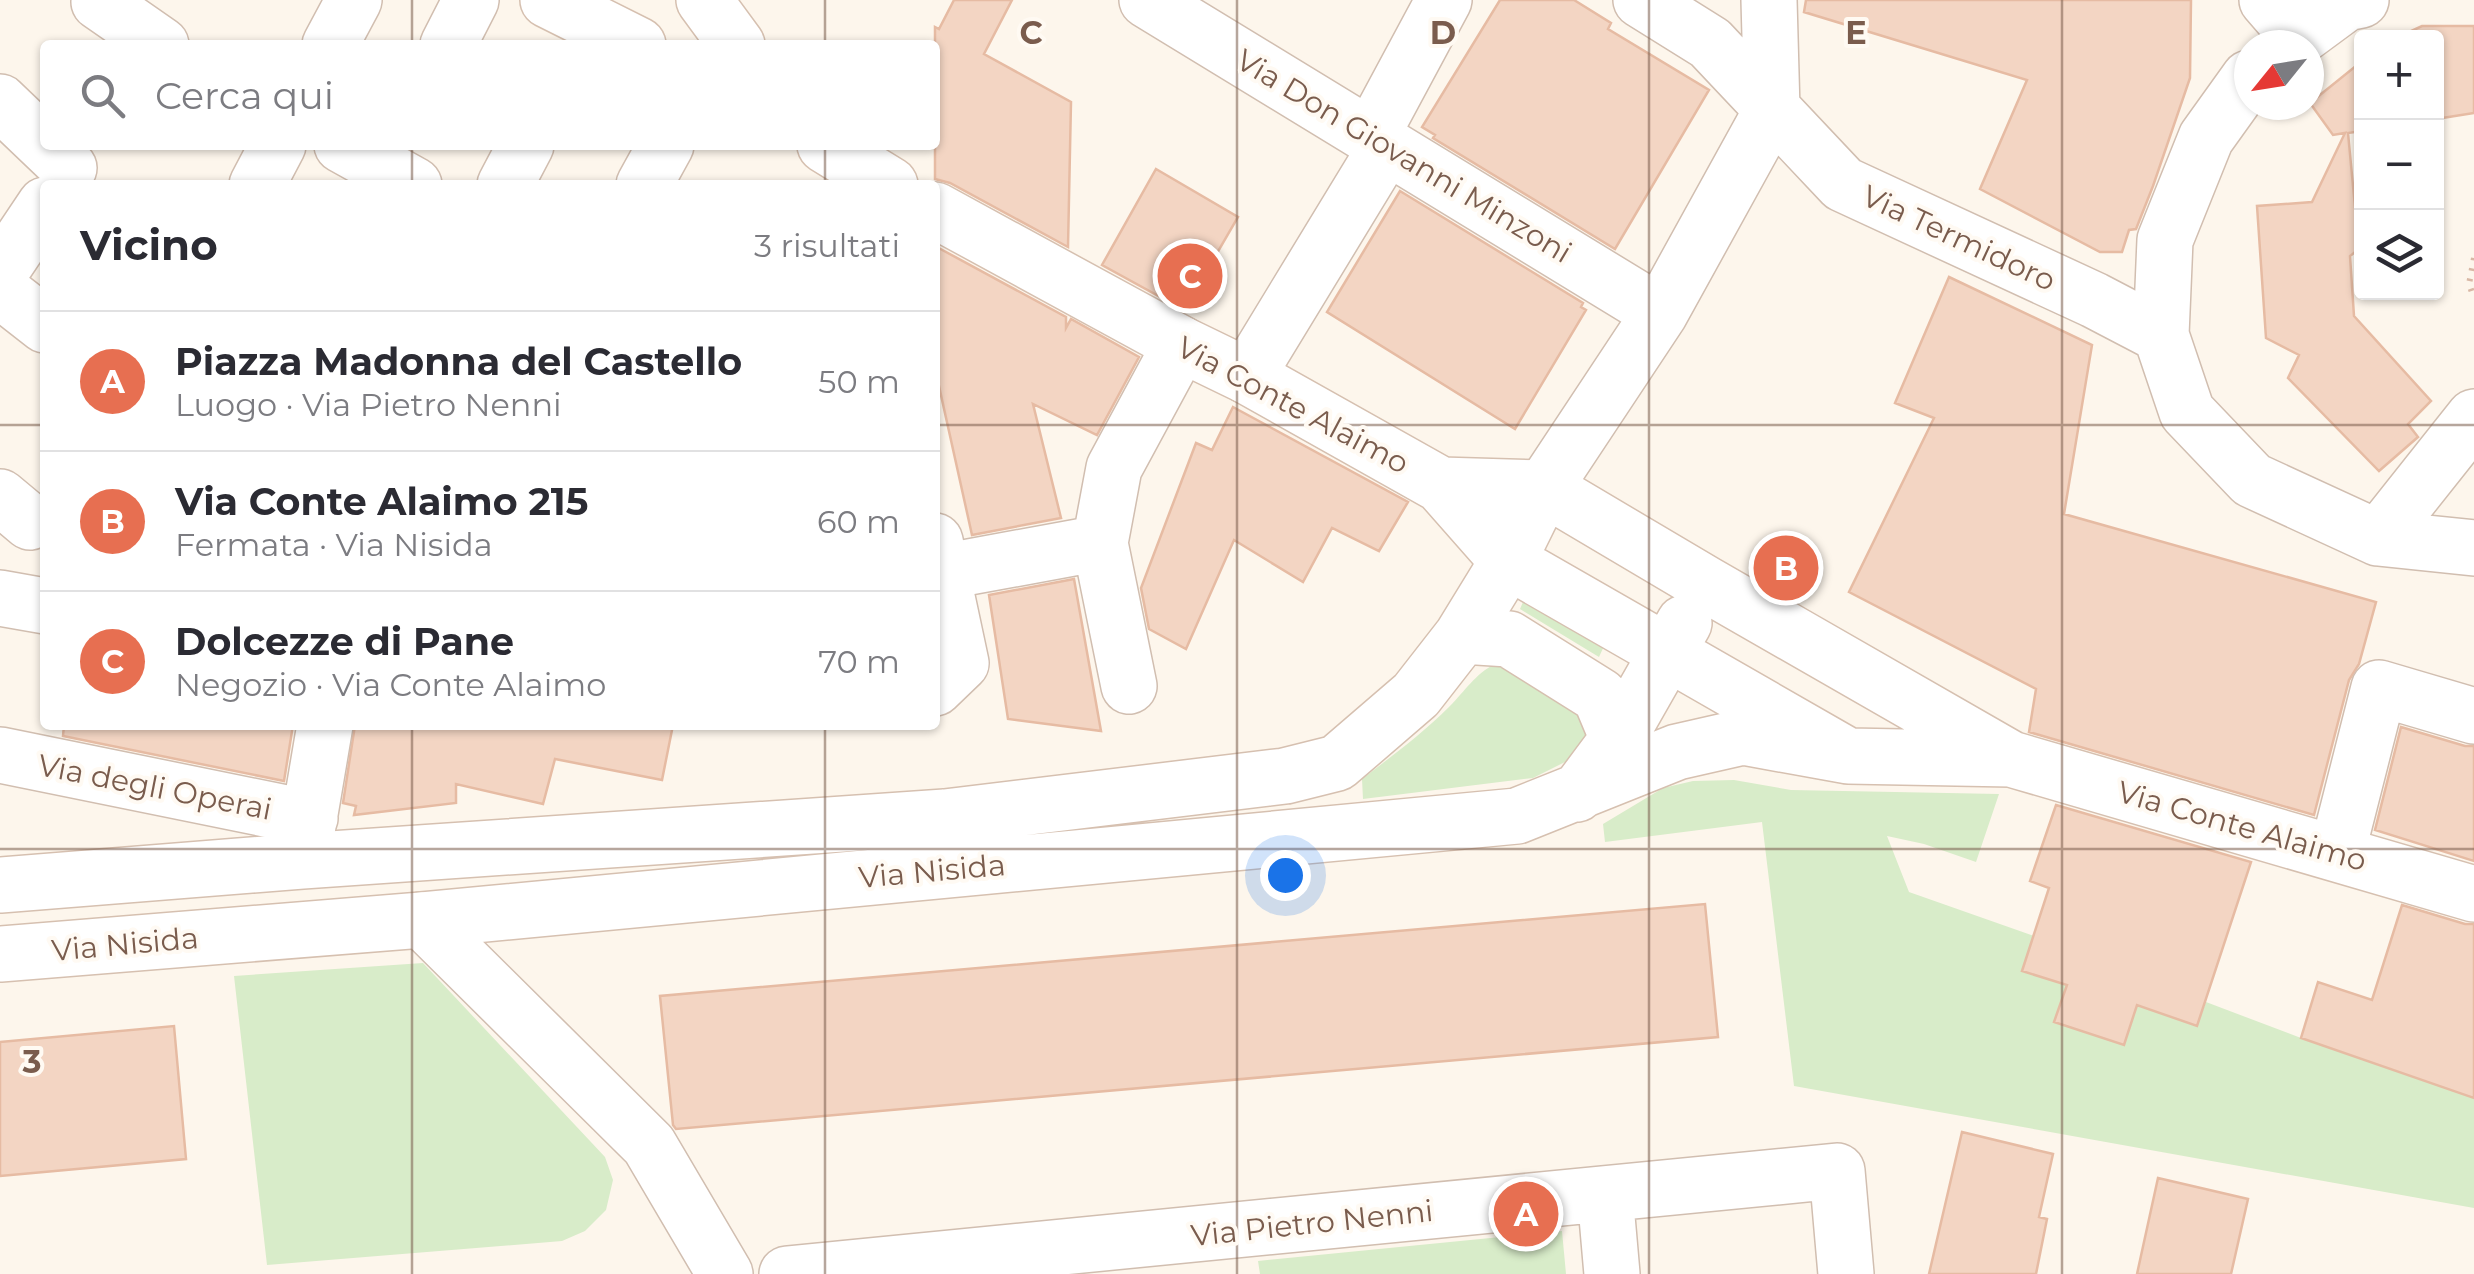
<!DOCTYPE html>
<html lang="it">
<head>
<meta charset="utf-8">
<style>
	body { margin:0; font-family:Montserrat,sans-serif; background:#f7f7f7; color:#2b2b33 }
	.controls { position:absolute; right:30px; top:30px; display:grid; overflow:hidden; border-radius:10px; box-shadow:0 2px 8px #0004 }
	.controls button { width:90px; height:90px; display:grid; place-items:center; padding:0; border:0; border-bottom:2px solid #e1e1e2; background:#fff; color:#2b2b33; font:50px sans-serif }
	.compass { position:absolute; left:2234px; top:30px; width:90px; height:90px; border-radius:50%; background:#fff; box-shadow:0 2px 8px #0004; rotate:240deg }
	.you { position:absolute; left:1285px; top:875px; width:35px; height:35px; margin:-25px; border:8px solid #fff; border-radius:50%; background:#1a73e8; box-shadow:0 0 0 15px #1a73e833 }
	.badge { display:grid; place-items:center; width:65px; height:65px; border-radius:50%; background:#e76f51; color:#fff; font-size:32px; font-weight:700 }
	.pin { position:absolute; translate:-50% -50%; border:5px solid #fff; box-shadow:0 2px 10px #0006 }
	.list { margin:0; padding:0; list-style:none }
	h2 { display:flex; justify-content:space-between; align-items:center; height:130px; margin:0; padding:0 40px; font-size:42px }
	h2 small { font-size:32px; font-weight:400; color:#7c7c81 }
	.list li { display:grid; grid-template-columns:65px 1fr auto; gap:30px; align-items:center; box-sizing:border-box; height:140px; padding:0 40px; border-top:2px solid #e1e1e2 }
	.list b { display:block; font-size:38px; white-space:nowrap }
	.list p { margin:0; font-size:32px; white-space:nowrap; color:#7c7c81 }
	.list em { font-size:32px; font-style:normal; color:#7c7c81 }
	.icon { flex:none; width:55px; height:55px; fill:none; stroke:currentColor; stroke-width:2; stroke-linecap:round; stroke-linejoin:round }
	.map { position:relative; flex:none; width:2474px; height:1274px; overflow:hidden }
	.search { position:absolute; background:#fff; box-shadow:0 2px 8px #0004; left:40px; top:40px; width:900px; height:110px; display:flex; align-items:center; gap:25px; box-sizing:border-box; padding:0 35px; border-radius:10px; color:#7c7c81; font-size:38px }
	.panel { position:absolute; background:#fff; box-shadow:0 2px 8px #0004; left:40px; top:180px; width:900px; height:550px; border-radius:10px }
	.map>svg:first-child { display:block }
	.green { fill:#d8ecc9 }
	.building { fill:#f3d5c3; stroke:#e6bba3; stroke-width:2.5 }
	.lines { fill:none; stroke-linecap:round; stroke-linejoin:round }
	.street-casing { stroke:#d1beb0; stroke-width:58 }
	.secondary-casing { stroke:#d6c0b0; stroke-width:58 }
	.path { stroke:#d9b8a5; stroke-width:6; stroke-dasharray:2.5 8; stroke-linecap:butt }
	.street { stroke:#fff; stroke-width:55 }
	.secondary { stroke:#fff; stroke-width:55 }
	.grid { fill:none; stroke:#7a5c4d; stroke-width:2.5; stroke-opacity:0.55 }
	.labels { text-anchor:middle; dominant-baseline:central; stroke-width:8; stroke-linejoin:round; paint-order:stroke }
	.street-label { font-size:30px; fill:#7a5c4d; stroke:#fffaf3 }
	.grid-label { font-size:32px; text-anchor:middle; font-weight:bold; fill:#7a5c4d; stroke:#fffaf3; stroke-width:8; stroke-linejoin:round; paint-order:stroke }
</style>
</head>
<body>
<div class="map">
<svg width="2474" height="1274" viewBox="0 0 2474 1274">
	<rect width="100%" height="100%" fill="#fdf6ec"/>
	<path class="green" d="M1526 595 1605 644 1599 657 1520 609Z
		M1496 663 1584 716 1591 737 1569 760 1533 778 1363 799 1362 779C1392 756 1422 734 1449 707 1467 689 1473 676 1496 663Z
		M1734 780 1791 790 1999 794 1976 862 1924 844 1887 836 1909 892 2034 936 2022 971 2067 985 2055 1022 2123 1045 2137 1005 2197 1026 2206 1002 2301 1038 2474 1098V1208L1794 1086 1762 822 1605 842 1603 824 1663 788 1693 781Z
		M423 963 605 1157 613 1180 606 1210 585 1231 562 1241 267 1265 234 976Z
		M1562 1231 1566 1274H1260L1258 1261Z"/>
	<path class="building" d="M954 0H1012L984 54 1071 102 1068 247 950 183 935 179V27L939 29Z
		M1500 0H1574L1611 23 1608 29 1709 90 1615 249 1433 138 1435 135 1422 127Z
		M1806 0H2191L2190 78 2153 186 2136 229 2129 230 2122 252H2100L1980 189 2027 80 1804 12Z
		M2422 26H2474V113L2436 119V38H2396Z
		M2362 61V131L2348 133 2359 249 2350 256 2354 316 2431 401 2408 424 2418 437 2379 471 2288 378 2299 355 2266 338 2257 206 2312 202 2345 133 2333 135 2310 103Z
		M1156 169 1238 217 1184 310 1102 265Z
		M1400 191 1583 303 1581 307 1586 310 1515 429 1327 312Z
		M935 246 1066 317V328L1071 319 1139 357 1097 435 1033 404 1061 518 972 535 935 368Z
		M1949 277 2092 345 2064 514 2376 602 2359 664 2349 680 2314 815 2029 732 2036 689 1849 592 1934 418 1895 403Z
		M1233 407 1408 502 1379 551 1332 528 1303 582 1234 540 1186 649 1149 629 1141 588 1196 443 1212 450Z
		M1074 579 1101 731 1008 719 989 595Z
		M64 725H293L284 781 63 736Z
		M355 725H673L662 780 555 759 543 804 456 784V803L354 815 356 806 343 803Z
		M2401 727 2465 746H2474V861L2375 830Z
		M2056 805 2251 862 2197 1026 2137 1005 2124 1045 2054 1022 2067 985 2022 971 2049 888 2030 881Z
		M1705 904 1718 1037 676 1129 673 1125 660 996Z
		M2402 905 2465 924H2474V1098L2301 1038 2318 982 2372 1000Z
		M174 1026 186 1159 0 1176V1042Z
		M1962 1132 2053 1154 2039 1217 2047 1219 2036 1274H1929Z
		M2158 1178 2248 1199 2231 1274H2137Z"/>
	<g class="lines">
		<g class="street-casing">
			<path id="street" d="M100 0 99 2 161 45
				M1147 0 1660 313
				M1641 0 1710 43 1843 184 2094 300 2161 335
				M2267 0 2299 37
				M330 45 354 0
				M448 45 471 0
				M2289 45 2346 3 2361 0
				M2249 78 2206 138 2165 240 2161 335 2187 412 2252 480 2378 538 2474 548
				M0 102 69 168
				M1371 136 1444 0
				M342 145 414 185
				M257 185 278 145
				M505 185 526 145
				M644 185 666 145
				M0 272 45 205
				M0 290 45 325
				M1247 376 1387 146
				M1544 488 1660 313 1772 110 1769 0
				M0 497 30 522
				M2378 538 2474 417
				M935 541 961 663 935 688
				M942 572 1100 543
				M0 598 45 606
				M1129 686 1100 543 1114 468 1181 344
				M0 755 310 818
				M2337 853 2379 688 2474 716
				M303 855 325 725
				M422 920 649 1145 725 1274
				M1605 1194 1612 1274
				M787 1274 1837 1171 1846 1274"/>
		</g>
		<g class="secondary-casing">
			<path id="secondary" d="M548 0 638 45
				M704 0 737 45
				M825 145 890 185
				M935 210 1181 344 1247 376 1441 485 1508 561 1848 756 2011 759
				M1441 485 1544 488 1706 584 2011 759 2474 894
				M1462 636 1509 639 1600 696 1618 739
				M1577 794 1618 739 1684 623
				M0 885 302 861 945 817 1285 776 1337 763 1416 695 1462 636 1508 561 1544 488
				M0 954 422 920 1517 816 1677 752 1743 737 1848 756"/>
		</g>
		<path class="path" d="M2474 258 2469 284 2474 298"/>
		<use href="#street" class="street"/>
		<use href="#secondary" class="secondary"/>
	</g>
	<path class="grid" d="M412 0V45M825 0V45M1237 0V1274M1649 0V1274M2062 0V1274M412 145V185M825 145V185M0 425H45M935 425H2474M412 725V1274M825 725V1274M0 849H2474"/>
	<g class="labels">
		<g class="street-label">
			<text transform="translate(1404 156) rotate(31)">Via Don Giovanni Minzoni</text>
			<text transform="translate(1959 238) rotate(25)">Via Termidoro</text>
			<text transform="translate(1293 405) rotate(28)">Via Conte Alaimo</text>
			<text transform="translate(155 787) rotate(11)">Via degli Operai</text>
			<text transform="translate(2242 826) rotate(16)">Via Conte Alaimo</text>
			<text transform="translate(932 871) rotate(-5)">Via Nisida</text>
			<text transform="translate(125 944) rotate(-5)">Via Nisida</text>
			<text transform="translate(1312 1223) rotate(-6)">Via Pietro Nenni</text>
		</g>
	</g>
	<g class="grid-label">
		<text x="1031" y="44">C</text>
		<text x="1443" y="44">D</text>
		<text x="1856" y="44">E</text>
		<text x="32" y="1073">3</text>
	</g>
</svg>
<div class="controls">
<button>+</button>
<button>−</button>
<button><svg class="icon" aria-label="layers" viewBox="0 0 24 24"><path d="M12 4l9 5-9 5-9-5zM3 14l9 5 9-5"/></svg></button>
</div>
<svg class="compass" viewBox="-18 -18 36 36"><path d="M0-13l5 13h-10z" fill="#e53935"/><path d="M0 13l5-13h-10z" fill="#7c7c81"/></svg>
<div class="you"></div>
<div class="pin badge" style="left:1526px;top:1214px">A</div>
<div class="pin badge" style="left:1786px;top:568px">B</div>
<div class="pin badge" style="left:1190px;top:276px">C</div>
<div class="search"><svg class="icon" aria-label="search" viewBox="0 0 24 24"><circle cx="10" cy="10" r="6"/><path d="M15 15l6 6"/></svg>Cerca qui</div>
<section class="panel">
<h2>Vicino<small>3 risultati</small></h2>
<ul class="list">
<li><span class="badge">A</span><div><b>Piazza Madonna del Castello</b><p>Luogo · Via Pietro Nenni</p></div><em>50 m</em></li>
<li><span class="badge">B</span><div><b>Via Conte Alaimo 215</b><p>Fermata · Via Nisida</p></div><em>60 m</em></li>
<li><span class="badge">C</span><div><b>Dolcezze di Pane</b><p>Negozio · Via Conte Alaimo</p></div><em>70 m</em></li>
</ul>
</section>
</div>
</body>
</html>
